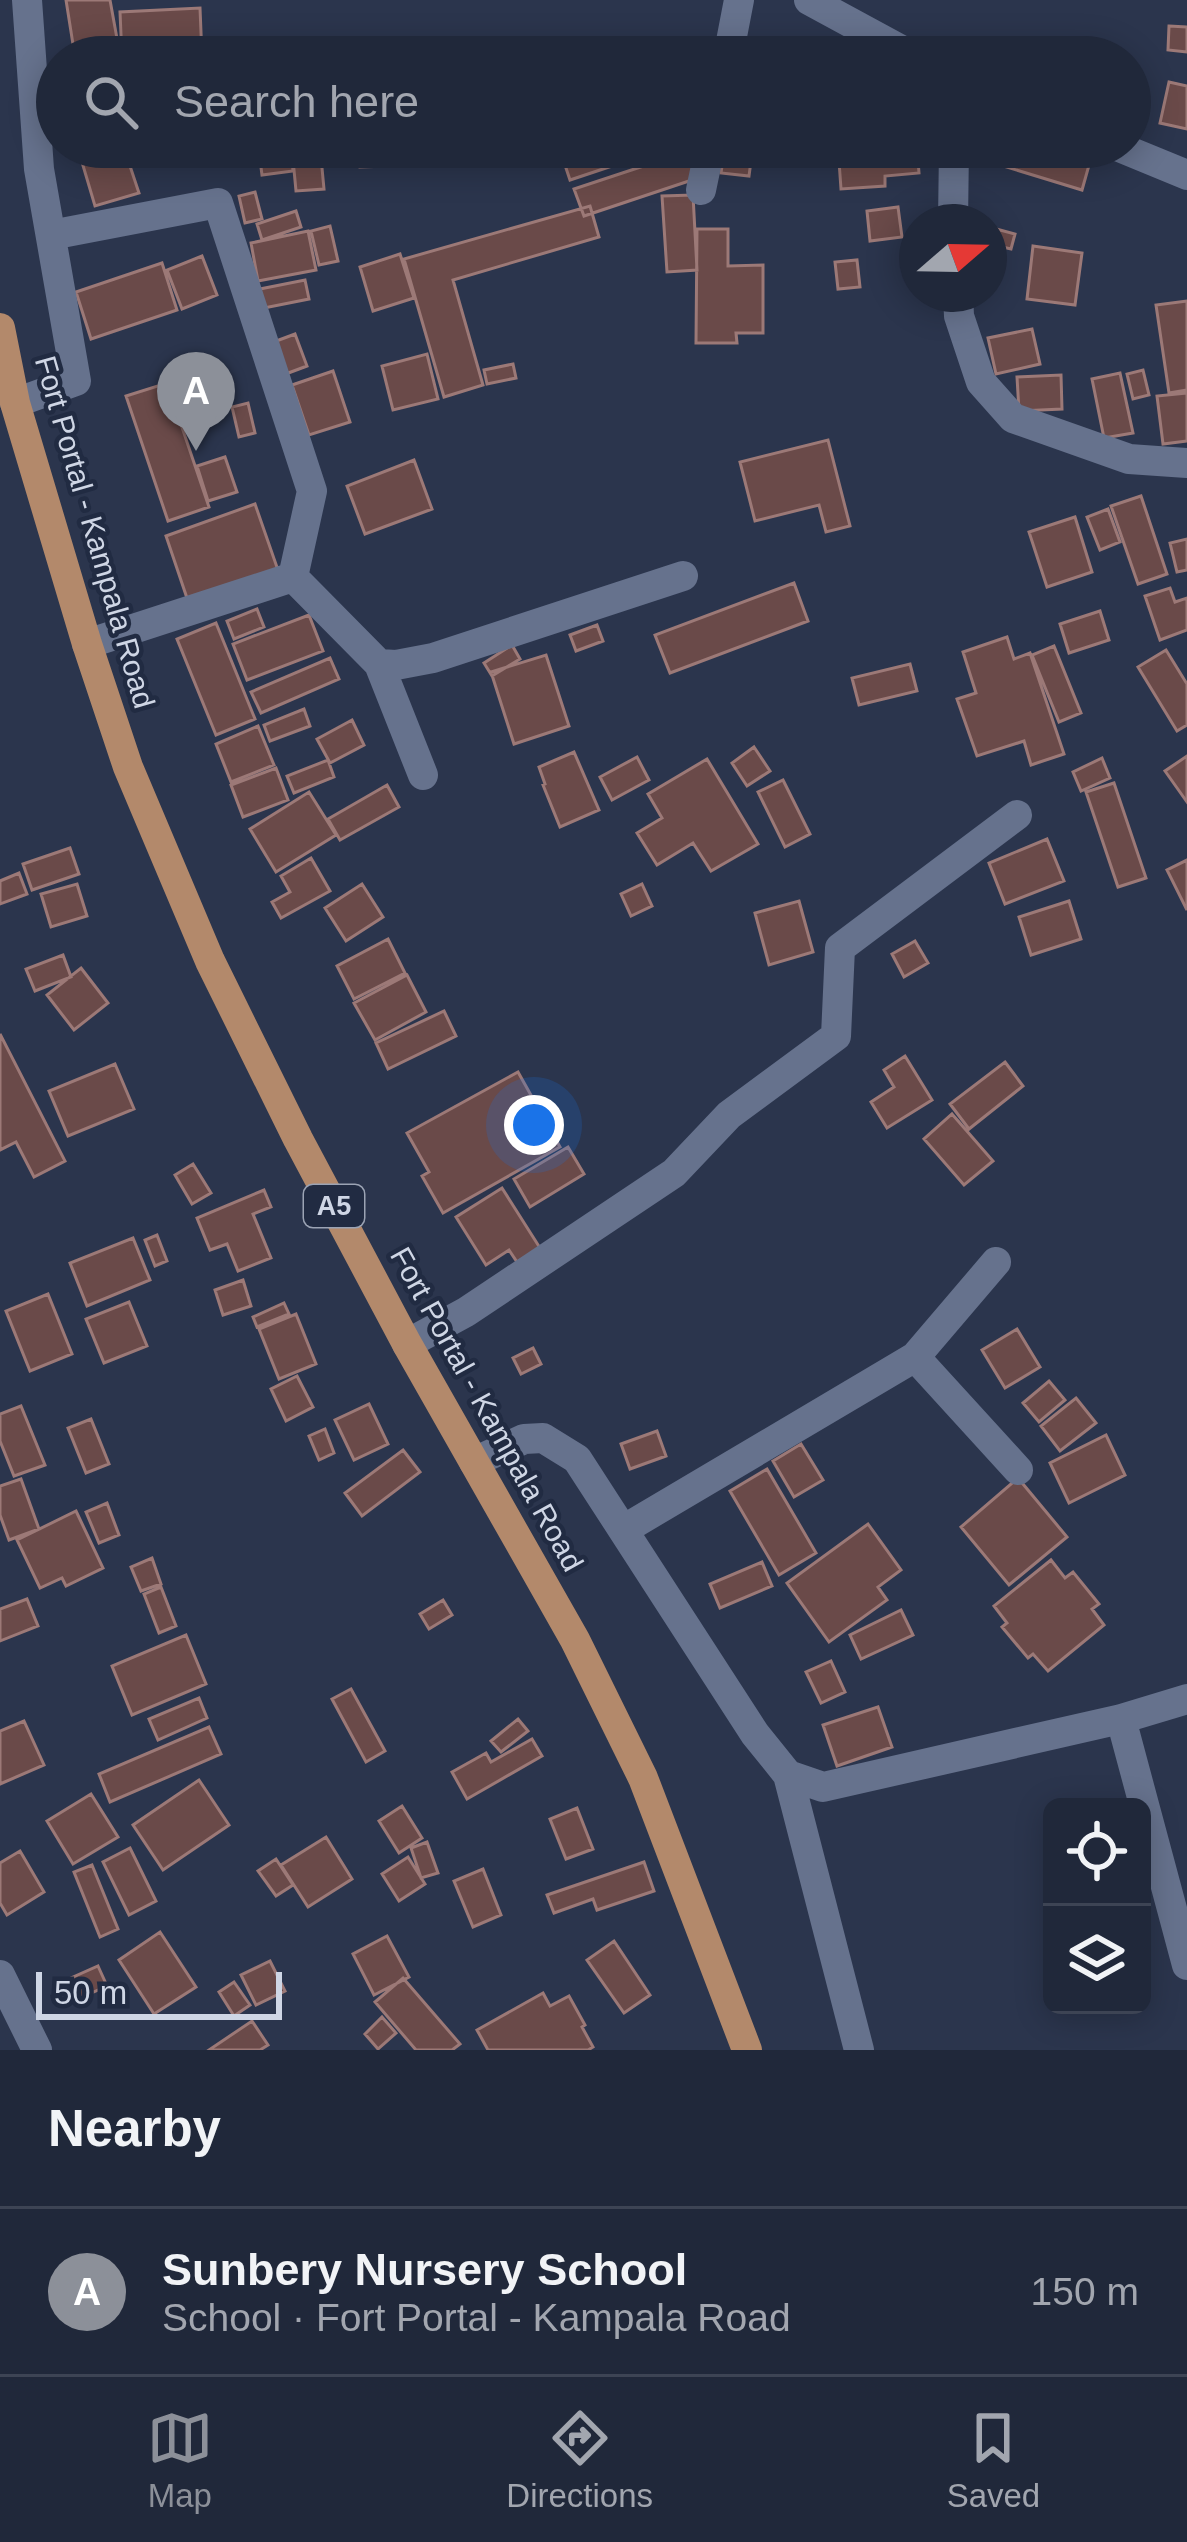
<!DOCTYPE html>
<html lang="en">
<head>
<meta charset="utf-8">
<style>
	body { margin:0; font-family:Helvetica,sans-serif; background:#2d3445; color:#f1f3f6 }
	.controls { position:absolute; right:36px; bottom:36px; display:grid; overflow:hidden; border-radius:18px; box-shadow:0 6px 30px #0003 }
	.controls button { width:108px; height:108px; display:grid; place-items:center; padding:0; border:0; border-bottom:3px solid #3d4454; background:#20283a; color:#f1f3f6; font:60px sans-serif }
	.compass { position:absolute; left:899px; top:204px; width:108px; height:108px; border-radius:50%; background:#20283a; box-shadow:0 6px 30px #0003; rotate:70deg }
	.scale { position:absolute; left:36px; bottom:30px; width:246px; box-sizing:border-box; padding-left:12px; border:6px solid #cfd6e5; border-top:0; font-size:33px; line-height:42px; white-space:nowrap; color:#cfd6e5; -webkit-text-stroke:9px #212b42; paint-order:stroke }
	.you { position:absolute; left:534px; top:1125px; width:42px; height:42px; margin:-30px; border:9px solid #fff; border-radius:50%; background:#1a73e8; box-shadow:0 0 0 18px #1a73e833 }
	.badge { display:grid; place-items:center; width:78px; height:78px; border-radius:50%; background:#8c9099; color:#fff; font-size:39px; font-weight:700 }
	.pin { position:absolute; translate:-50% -99px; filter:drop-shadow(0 3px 6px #0008) }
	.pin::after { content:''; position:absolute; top:63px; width:42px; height:36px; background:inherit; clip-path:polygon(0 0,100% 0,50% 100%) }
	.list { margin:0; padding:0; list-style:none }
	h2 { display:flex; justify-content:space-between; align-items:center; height:156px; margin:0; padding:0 48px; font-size:51px }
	h2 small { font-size:39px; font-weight:400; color:#a2a6af }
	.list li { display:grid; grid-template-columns:78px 1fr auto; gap:36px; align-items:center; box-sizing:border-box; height:168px; padding:0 48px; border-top:3px solid #3d4454 }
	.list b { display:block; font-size:45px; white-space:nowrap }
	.list p { margin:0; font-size:39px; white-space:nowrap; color:#a2a6af }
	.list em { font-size:39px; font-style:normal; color:#a2a6af }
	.icon { flex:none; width:66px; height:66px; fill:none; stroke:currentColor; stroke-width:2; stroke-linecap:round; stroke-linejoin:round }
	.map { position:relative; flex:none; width:1187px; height:2050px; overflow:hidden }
	.search { position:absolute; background:#20283a; box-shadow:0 6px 30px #0003; left:36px; right:36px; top:36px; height:132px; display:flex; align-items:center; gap:30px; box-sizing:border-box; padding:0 42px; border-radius:66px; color:#a2a6af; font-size:45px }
	.sheet { height:324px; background:#20283a }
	nav { display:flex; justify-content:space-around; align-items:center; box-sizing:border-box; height:168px; border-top:3px solid #3d4454; background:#20283a; font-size:33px; color:#a2a6af }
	nav a { display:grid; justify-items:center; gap:6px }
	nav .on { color:#8c9099 }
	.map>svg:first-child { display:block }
	.building { fill:#6a4a49; stroke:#9c7977; stroke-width:3 }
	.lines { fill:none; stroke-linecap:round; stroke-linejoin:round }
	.minor { stroke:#66728d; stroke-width:30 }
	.primary { stroke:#b3896b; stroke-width:30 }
	.labels { text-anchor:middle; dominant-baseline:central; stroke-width:9; stroke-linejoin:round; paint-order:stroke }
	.shield { fill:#212b42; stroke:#9ba3b4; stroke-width:3 }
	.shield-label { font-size:27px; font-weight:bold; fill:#cfd6e5 }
	.street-label { font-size:30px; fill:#cfd6e5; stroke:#212b42 }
</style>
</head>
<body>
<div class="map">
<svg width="1187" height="2050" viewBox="0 0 1187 2050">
	<rect width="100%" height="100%" fill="#2b354d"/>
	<path class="building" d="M66 0H110L120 55 75 57Z
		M200 8 202 57H122L120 12Z
		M1169 26 1187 27V52L1168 50Z
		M650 40 707 54 706 57H646Z
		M1169 82 1187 86V129L1160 123Z
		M94 147H180L181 151 130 166 139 193 95 206 79 152Z
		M320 147 324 189 296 191 292 149Z
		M359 147H387L388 166 360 167Z
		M567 147H669L570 180 560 150Z
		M838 147H917L919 173 885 176V186L841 189Z
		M980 147H1080L1093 151 1082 190 977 158Z
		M291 148 293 171 262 175 259 152Z
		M692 150 701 177 584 216 574 189Z
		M723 159 751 161 749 176 721 173Z
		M255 192 262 219 245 223 239 196Z
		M693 195 697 270 667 272 662 196Z
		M590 206 599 237 453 280 483 385 444 397 404 259Z
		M898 207 902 237 870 241 867 211Z
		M296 211 301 227 262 240 257 224Z
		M330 226 338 261 319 265 311 231Z
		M989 227 1015 234 1011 249 989 244Z
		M697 229H728V266L763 265V333H736L737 343H696Z
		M308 231 316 270 258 281 251 243Z
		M1033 246 1082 253 1075 305 1027 299Z
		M400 254 414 298 373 311 360 267Z
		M202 256 217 295 182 309 167 270Z
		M857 260 860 287 838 289 835 262Z
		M162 263 177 310 91 339 76 292Z
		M305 280 309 299 264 308 260 289Z
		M1187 301V390L1169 393 1156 305Z
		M1032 329 1040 364 996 374 988 338Z
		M295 334 307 366 283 375 271 343Z
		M427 354 438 399 393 410 382 366Z
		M513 364 516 378 487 384 484 370Z
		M1143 370 1149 395 1133 399 1127 374Z
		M333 371 350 422 309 435 292 385Z
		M1120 373 1133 433 1104 438 1092 379Z
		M1061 375 1062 409 1019 411 1017 377Z
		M167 383 209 507 168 521 126 396Z
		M1187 393V441L1163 444 1157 396Z
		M248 403 255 433 239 437 232 407Z
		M828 440 850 526 826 532 819 505 755 521 740 462Z
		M225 457 237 492 208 501 197 466Z
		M414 460 432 509 365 534 347 486Z
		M1141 496 1167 574 1138 584 1111 506Z
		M255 504 279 573 189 604 166 536Z
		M1108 509 1120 542 1100 550 1087 517Z
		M1075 517 1092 572 1047 587 1029 532Z
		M1187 539V570L1177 572 1170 543Z
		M794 583 808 621 670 673 655 635Z
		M1170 588 1175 602 1187 598V630L1160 640 1145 596Z
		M257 609 264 627 234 639 227 621Z
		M1100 611 1109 640 1069 653 1060 624Z
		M309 615 323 651 247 680 233 644Z
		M216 623 255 719 216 735 177 639Z
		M597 625 603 641 576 651 570 635Z
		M1007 637 1014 659 1030 653 1064 754 1031 765 1024 741 977 756 957 699 976 693 963 652Z
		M512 645 520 659 492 676 484 663Z
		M1054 646 1081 713 1059 722 1032 655Z
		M1166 650 1187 684V725L1177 731 1138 667Z
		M546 655 569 726 514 744 491 672Z
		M330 658 339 679 261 713 251 692Z
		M910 664 917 691 859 705 852 678Z
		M304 709 310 726 270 741 264 725Z
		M352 720 364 745 330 763 317 739Z
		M258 726 274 765 231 782 216 744Z
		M754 747 770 771 747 786 732 763Z
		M574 752 599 810 560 827 543 785 545 784 539 767Z
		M1187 756V802L1165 771Z
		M637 757 649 780 612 800 600 777Z
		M1102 758 1110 778 1081 791 1073 772Z
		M707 759 758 844 711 871 693 843 657 865 637 833 662 818 648 794Z
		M328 760 334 777 294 793 287 776Z
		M276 768 288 800 243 817 231 785Z
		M783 780 810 834 785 847 758 792Z
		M1114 783 1146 878 1118 887 1086 792Z
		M387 785 399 807 340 840 328 819Z
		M309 792 336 835 276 872 250 829Z
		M1047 839 1064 881 1005 904 989 863Z
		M70 848 79 874 32 890 23 864Z
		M311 858 330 891 281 918 272 902 290 892 281 876Z
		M1187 860V910L1167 870Z
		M19 873 27 894 0 904V881Z
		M77 884 87 916 51 927 41 894Z
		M362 884 383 917 346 941 325 908Z
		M642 884 652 906 631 916 621 894Z
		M799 901 813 952 769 965 755 913Z
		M1069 901 1081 939 1031 955 1019 917Z
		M388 939 405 973 354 999 337 966Z
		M915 941 928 963 904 977 892 954Z
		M63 955 71 977 35 991 26 969Z
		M81 968 108 1003 74 1030 47 995Z
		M407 975 426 1012 375 1040 354 1003Z
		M444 1011 456 1036 388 1069 376 1043Z
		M0 1034 65 1161 34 1177 16 1142 0 1150Z
		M905 1056 932 1100 887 1128 871 1102 894 1087 884 1070Z
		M1005 1062 1023 1086 969 1129 950 1104Z
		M115 1064 134 1109 68 1136 49 1091Z
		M518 1072 560 1147 443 1213 422 1176 429 1172 407 1133Z
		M952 1114 993 1161 964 1185 924 1139Z
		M568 1147 584 1174 530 1207 514 1179Z
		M193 1164 211 1193 192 1204 175 1175Z
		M502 1188 540 1248 517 1262 509 1250 486 1265 456 1217Z
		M264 1190 271 1207 253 1214 271 1258 238 1271 227 1244 210 1250 197 1218Z
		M157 1235 167 1261 155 1266 145 1240Z
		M133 1238 150 1280 87 1306 70 1263Z
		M243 1280 251 1306 223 1315 215 1290Z
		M48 1294 72 1354 30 1371 6 1311Z
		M129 1302 147 1346 104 1363 86 1319Z
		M284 1303 289 1314 257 1327 253 1317Z
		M296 1314 316 1364 279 1379 259 1329Z
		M1017 1329 1040 1367 1005 1388 982 1350Z
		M533 1348 541 1364 521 1374 513 1358Z
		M297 1376 313 1407 286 1421 271 1389Z
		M1049 1381 1065 1400 1039 1422 1023 1403Z
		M1076 1398 1096 1423 1060 1451 1041 1426Z
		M369 1404 388 1444 354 1460 335 1420Z
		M21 1406 45 1465 14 1476 0 1441V1414Z
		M91 1419 109 1464 86 1473 68 1428Z
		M325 1429 334 1453 319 1460 309 1436Z
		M657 1431 666 1456 630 1469 621 1444Z
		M1106 1435 1125 1475 1069 1503 1050 1463Z
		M801 1444 823 1480 794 1497 773 1461Z
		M403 1450 420 1472 362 1516 345 1493Z
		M767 1469 816 1553 779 1575 730 1491Z
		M1018 1478 1067 1537 1009 1585 961 1527Z
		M21 1479 39 1529 9 1540 0 1515V1486Z
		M107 1503 119 1535 99 1543 86 1512Z
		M76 1511 103 1568 66 1586 62 1578 40 1588 17 1540Z
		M868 1524 901 1570 878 1587 887 1600 829 1642 787 1583Z
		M152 1558 161 1584 141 1591 131 1567Z
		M1051 1560 1065 1578 1073 1572 1099 1604 1092 1609 1104 1625 1048 1671 1033 1654 1028 1658 1002 1627 1007 1623 994 1606Z
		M762 1562 772 1586 720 1608 710 1584Z
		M161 1587 176 1626 159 1633 144 1594Z
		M27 1599 38 1626 0 1641V1609Z
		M443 1600 452 1615 429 1629 420 1614Z
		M901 1610 913 1635 861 1659 850 1635Z
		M186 1635 206 1684 132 1715 112 1666Z
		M831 1661 845 1692 821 1703 806 1672Z
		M351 1689 385 1751 366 1762 332 1699Z
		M199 1698 207 1718 158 1740 149 1719Z
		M878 1707 892 1747 837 1766 823 1725Z
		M518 1719 528 1731 501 1752 491 1741Z
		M24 1721 44 1765 0 1784V1731Z
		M209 1727 221 1754 110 1802 99 1774Z
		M532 1739 542 1756 467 1799 452 1772 486 1753 491 1762Z
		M199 1780 229 1825 163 1870 133 1825Z
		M91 1794 118 1837 73 1864 47 1821Z
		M402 1806 422 1838 399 1853 379 1821Z
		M577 1808 593 1849 566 1859 550 1819Z
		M326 1837 352 1879 308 1907 281 1865Z
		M427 1842 438 1873 421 1878 411 1848Z
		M130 1848 156 1901 129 1915 103 1862Z
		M20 1851 44 1892 7 1915 0 1903V1863Z
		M408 1857 425 1884 399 1901 382 1874Z
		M276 1859 293 1885 276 1896 258 1871Z
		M644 1862 654 1891 597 1910 593 1899 554 1913 547 1895Z
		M92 1865 118 1929 100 1937 74 1872Z
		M483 1869 501 1915 473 1927 454 1881Z
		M160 1932 196 1987 154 2014 119 1960Z
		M387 1936 409 1977 374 1995 353 1954Z
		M614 1941 650 1995 624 2013 587 1960Z
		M270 1961 285 1991 256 2005 241 1975Z
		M98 1966 107 1986 80 1998 71 1978Z
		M403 1978 460 2044 452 2050H416L375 2002Z
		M234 1982 250 2005 234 2016 219 1992Z
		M543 1993 550 2006 569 1996 585 2025 582 2027 593 2047 588 2050H488L477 2030Z
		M382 2017 396 2033 378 2049 365 2034Z
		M252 2021 268 2045 260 2050H209Z"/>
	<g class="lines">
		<path class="minor" d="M809 0 914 57
			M728 57 739 0
			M1119 147 1187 175
			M701 190 710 147
			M953 222 954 147
			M51 235 218 203 312 491 293 577
			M958 294 959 316 981 382 1013 418 1129 459 1187 463
			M15 403 76 381 39 169 27 0
			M293 577 379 664 396 665 433 658 683 576
			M87 644 293 577
			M379 664 423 775
			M407 1344 466 1312 674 1173 729 1115 836 1036 840 948 1017 815
			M915 1357 1018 1470
			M474 1462 524 1439 543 1438 577 1459 755 1734 788 1775 823 1787 1121 1719 1187 1699
			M623 1530 915 1357 996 1262
			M1121 1719 1187 1965
			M788 1775 859 2050
			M0 1975 37 2050"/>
		<path class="primary" d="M0 328 15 403 87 644 128 767 210 961 298 1139 407 1344 575 1640 643 1778 747 2050"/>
	</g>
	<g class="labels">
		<rect class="shield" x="304" y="1185" width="60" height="42" rx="9"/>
		<g class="shield-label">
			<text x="334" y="1206">A5</text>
		</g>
		<g class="street-label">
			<text transform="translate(95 532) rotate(74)">Fort Portal - Kampala Road</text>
			<text transform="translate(487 1409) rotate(61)">Fort Portal - Kampala Road</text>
		</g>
	</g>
</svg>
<div class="controls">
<button><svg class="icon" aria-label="locate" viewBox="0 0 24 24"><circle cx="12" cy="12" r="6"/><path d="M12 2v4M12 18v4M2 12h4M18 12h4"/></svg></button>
<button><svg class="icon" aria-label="layers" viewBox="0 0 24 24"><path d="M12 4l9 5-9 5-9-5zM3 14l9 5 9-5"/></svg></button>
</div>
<svg class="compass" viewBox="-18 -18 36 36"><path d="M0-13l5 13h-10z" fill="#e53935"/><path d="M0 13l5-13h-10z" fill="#a2a6af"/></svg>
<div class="scale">50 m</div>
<div class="you"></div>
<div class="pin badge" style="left:196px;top:451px">A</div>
<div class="search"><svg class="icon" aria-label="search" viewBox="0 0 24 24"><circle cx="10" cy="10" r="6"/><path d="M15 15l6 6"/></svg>Search here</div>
</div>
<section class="sheet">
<h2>Nearby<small></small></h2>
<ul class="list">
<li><span class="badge">A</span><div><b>Sunbery Nursery School</b><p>School · Fort Portal - Kampala Road</p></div><em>150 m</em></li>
</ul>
</section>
<nav>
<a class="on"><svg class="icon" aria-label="map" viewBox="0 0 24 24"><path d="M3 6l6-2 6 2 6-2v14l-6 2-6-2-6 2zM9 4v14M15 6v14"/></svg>Map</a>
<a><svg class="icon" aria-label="directions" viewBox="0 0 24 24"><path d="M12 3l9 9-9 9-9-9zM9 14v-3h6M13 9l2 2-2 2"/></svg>Directions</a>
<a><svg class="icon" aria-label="saved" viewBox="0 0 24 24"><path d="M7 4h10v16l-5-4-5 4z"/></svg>Saved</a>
</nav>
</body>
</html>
